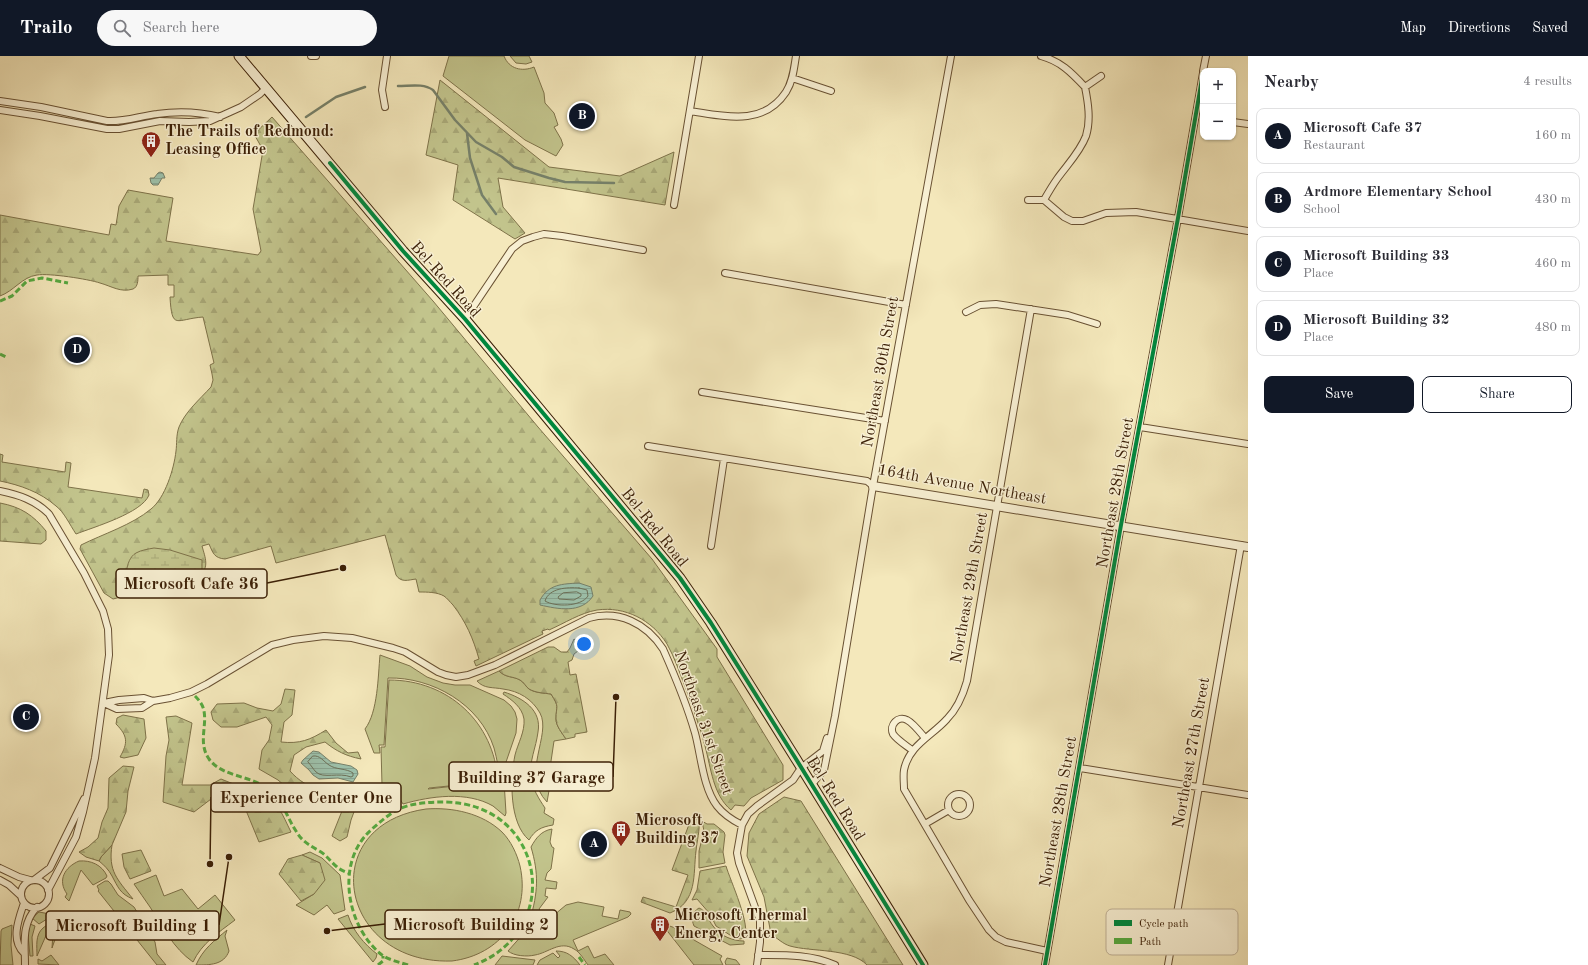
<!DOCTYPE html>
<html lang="en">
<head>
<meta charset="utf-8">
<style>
	body { margin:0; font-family:"Old Standard TT",serif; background:#f7f7f7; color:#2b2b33 }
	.controls { position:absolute; right:12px; top:12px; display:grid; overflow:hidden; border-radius:8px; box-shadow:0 1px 3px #0004 }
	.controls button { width:36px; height:36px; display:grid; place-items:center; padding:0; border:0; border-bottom:1px solid #e1e1e2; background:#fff; color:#2b2b33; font:20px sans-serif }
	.you { position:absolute; left:584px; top:588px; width:14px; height:14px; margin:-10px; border:3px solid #fff; border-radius:50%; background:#1a73e8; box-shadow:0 0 0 6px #1a73e833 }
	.badge { display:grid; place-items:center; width:26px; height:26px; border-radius:50%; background:#111827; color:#fff; font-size:13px; font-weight:700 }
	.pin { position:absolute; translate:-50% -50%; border:2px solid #fff; box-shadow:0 1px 4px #0006 }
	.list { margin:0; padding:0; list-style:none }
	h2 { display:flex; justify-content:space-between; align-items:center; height:52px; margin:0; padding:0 16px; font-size:17px }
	h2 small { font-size:13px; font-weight:400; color:#7c7c81 }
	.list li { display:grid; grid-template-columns:26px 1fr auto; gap:12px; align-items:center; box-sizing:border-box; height:56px; margin:0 8px 8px; padding:0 8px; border:1px solid #e1e1e2; border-radius:8px }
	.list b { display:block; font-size:15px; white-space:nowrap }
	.list p { margin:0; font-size:13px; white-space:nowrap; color:#7c7c81 }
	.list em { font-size:13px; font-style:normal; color:#7c7c81 }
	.actions { display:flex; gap:8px; padding:12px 16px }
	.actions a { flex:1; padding:9px 0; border:1px solid #111827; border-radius:8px; text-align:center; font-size:14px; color:#111827 }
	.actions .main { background:#111827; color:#fff }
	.icon { flex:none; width:22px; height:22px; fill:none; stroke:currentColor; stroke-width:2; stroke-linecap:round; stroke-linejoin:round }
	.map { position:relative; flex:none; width:1248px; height:909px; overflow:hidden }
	header { display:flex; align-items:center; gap:24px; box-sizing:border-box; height:56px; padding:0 20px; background:#111827; color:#fff }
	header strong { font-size:19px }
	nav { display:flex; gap:22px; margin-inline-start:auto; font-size:14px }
	.search { width:280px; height:36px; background:#f7f7f7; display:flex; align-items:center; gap:10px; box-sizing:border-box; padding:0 14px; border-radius:22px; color:#7c7c81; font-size:15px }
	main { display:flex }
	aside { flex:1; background:#fff }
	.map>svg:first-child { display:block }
	.green { fill:#c2c48c; stroke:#7e7249 }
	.forest { fill:url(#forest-firs); stroke:#7e7249 }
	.wetland { fill:url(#wetland-marsh); stroke:#7e7249 }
	.water { fill:url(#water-rules); stroke:#768069 }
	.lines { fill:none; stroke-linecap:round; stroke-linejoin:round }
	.shore { stroke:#6c7058; stroke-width:1 }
	.stream { stroke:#768069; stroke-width:2.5 }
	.minor-casing { stroke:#695133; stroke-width:8 }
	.tertiary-casing { stroke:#695133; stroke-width:10 }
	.secondary-casing { stroke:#3b1f06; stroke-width:11 }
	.minor { stroke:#f8f0d3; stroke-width:6 }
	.tertiary { stroke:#f8f0d3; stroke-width:8 }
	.secondary { stroke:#f8f0d3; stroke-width:9 }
	.quiet { stroke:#55aa40; stroke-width:3; stroke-dasharray:6 3; stroke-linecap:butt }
	.cycleway-casing { stroke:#f8f0d3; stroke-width:6 }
	.cycleway { stroke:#00873e; stroke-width:4 }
	.labels { text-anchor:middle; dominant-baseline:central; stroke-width:3; stroke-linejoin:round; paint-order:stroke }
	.poi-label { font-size:16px; font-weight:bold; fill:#3b1f06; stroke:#f8f0d3; text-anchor:start }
	.street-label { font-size:16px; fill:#3b1f06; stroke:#f8f0d3 }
	.key { fill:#f8f0d3; stroke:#bfb196; stroke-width:1 }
	.key-label { font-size:11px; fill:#3b1f06 }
	.leader { fill:none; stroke:#3b1f06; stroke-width:1.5 }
	.callout-dot { fill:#3b1f06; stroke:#f8f0d3; stroke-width:1.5 }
	.callout { fill:#f8f0d3; stroke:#3b1f06; stroke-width:1.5 }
	.callout-label { font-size:17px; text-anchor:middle; font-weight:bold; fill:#3b1f06 }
</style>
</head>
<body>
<header>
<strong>Trailo</strong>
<div class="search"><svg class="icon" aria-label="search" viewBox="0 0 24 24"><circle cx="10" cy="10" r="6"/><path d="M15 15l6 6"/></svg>Search here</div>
<nav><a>Map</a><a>Directions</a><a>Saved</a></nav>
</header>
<main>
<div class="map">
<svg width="1248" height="909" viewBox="0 0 1248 909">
	<defs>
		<pattern id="forest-firs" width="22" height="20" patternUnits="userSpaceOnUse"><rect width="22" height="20" fill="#c2c48c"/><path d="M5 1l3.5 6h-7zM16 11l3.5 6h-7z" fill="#a8a877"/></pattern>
		<pattern id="wetland-marsh" width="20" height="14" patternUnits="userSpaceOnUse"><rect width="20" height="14" fill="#c2c48c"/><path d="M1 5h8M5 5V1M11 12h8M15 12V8" fill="none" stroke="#a8a877"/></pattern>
		<pattern id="water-rules" width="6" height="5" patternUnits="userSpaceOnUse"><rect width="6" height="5" fill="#9dc1ab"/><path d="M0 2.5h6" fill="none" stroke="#88a592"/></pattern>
	</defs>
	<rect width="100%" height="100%" fill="#f4e8bb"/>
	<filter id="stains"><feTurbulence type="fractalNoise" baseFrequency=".005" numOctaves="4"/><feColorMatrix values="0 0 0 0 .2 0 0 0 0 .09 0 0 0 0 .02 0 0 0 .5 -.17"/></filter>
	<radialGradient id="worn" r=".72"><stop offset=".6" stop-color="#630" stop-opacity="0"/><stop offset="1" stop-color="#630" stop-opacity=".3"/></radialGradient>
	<path class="green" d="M449 0H504C509 13 522 16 534 11L544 37 545 47 554 57 558 69 554 71 561 83 563 89 556 100 525 84 443 20Z
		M510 0H529L532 6 526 8 516 7Z
		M380 599 410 610 427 621 443 627 455 629H470L504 644 511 650 515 656 517 663 516 677 505 709 504 725 506 757 505 760C501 757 497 753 493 750 467 735 431 740 403 748L396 737H390L382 729 381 691H385L389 624C448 624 494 666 498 725L429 732 428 733 500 725C499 714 497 703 494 692 480 648 432 621 388 622L384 689H379L380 697H374L365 673C378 656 378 620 380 599Z
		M499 615C506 622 513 620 520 624 524 626 526 631 529 633 535 637 544 637 551 638 560 652 556 649 556 663 556 670 562 677 566 683L554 685 550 712H551L548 728 550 729 547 746C520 718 552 679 540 657 532 643 519 635 503 633 493 631 484 633 477 625Z
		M504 636C523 642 542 654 538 676 536 692 529 705 531 721 532 732 539 743 545 752L544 757 554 763 553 769C541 771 535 774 529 784 509 767 510 723 515 699 518 687 525 676 524 663 522 651 512 644 503 638Z
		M426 753C452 751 482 757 502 776 511 785 517 798 520 810 531 859 500 899 452 905 339 909 314 769 426 753Z
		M552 773 550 786 552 791 554 792 551 813 547 817 545 824 557 826 556 833 546 832 545 840 548 841 539 853 544 859 531 865 530 864C538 836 539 818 531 791 536 782 541 775 552 773Z
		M112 789C108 815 117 823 133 843 120 838 118 831 112 820 109 814 104 809 99 805L101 801Z
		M310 796 322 802 340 819 345 854 334 858 327 849 314 859 296 849 314 838 320 807 302 799Z
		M79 805C91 804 102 809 107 820L106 822 93 829 81 814 69 845 65 841 67 838C57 824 65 811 79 805Z
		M156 819 164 840 182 833 198 853 215 839 235 864C218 877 202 887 193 906 173 892 163 871 150 851 145 843 139 836 134 828Z
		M105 825H108L111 828 118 839 134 851 155 886 157 898 166 909H157L98 835 99 834 97 830Z
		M578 846 604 851 602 860 618 863 620 854 630 856 631 858 628 861 573 884 578 895 588 890 594 902 605 898 614 909H588C584 904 580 896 574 893 560 884 548 897 535 899 527 901 514 900 508 895L524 877 542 869 566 849Z
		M699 852C707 855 708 864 713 870 720 880 733 885 744 885V888L730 889 694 870C691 863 692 856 699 852Z
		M39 856 50 858 47 863 39 868 32 862Z
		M348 859C353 875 364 888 377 898L376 902 373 906 338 863Z
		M55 860 62 864 52 892 53 876 48 875 37 900C37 890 35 879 43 872 48 868 52 866 55 860Z
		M661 867 681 874 694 884 722 900 720 903 723 909H694Z
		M30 868 35 870 32 881 33 900H30L28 879Z
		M12 869 11 889 13 909H0L1 875 2 873Z
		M227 874 225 880 229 895C224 909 210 909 196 909 203 893 214 885 227 874Z
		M556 895C567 895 573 900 580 909H537L540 904 553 897 558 902 560 900Z
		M51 899 59 909 38 908V903L42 905Z
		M502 900 535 904 533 909H495Z
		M727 902 736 904 740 909H726L725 906Z"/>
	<path class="forest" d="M440 24 549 111 620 120 674 96 665 149 498 122 503 151 525 177 515 183 453 144 458 109 426 99Z
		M272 61 433 245 538 371 652 503 717 593V601L783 709V724L751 742 744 750 735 749 731 754C713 739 711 712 705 690 700 671 693 652 686 633 680 618 675 602 667 588 652 564 625 550 597 554 580 557 565 567 549 574L548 573 542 575 543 578 476 610 474 605 479 603C473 582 466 566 453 549 450 546 447 542 444 540 437 536 427 536 419 536L416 523C408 524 401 527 396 519L385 479 276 507 271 490 225 503C214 502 213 497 209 488L202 490C205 501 210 512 199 520L117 542 113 543 104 537 80 493 81 489C103 478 132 469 151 453 165 442 174 413 176 395 177 388 176 379 179 371 185 356 200 343 211 331L213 324 212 318 210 309 214 307 203 261C176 263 172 275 170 241H174V229H168V219L138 220C138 224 138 231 133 233 121 237 111 230 100 227 88 223 49 217 37 219 22 221 14 235 0 240V159L109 179 111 168 116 169 119 150 128 134 173 142 166 185 258 199 261 195 253 153 263 94 254 78Z
		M0 398 3 399 2 406 65 416 66 406 71 407 68 431 142 442 144 433 148 434 149 439C142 457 94 471 76 478 70 469 64 456 56 450 40 436 20 429 0 425Z
		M0 447C21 451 33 459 46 475V484L41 488 0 485Z
		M574 583 577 585 578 595 574 598 572 604 568 606 570 619 576 618 587 676 575 678V681L566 683C562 677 556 670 556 663 556 649 560 652 551 638 544 637 536 637 529 633 526 631 524 626 520 624 513 620 506 622 499 615L548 591H554L561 596H567L570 592Z
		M285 633 295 634 292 659 284 666 281 686C300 688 310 684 326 674L336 687 348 697 358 696 361 703C346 700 336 695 325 686L306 691 294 699 290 715C298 724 309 732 322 733 338 734 346 728 361 737L351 764 347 781 340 785 332 780 346 745 341 742 315 747 285 730 278 724 259 713 262 694 269 684 272 669 266 661 237 671H221L213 664 211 656 217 648 244 647 257 652 273 655 281 648Z
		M123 659 144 663 146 682 138 699 124 702 120 701C128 687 128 680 116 668L117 662Z
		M176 660 192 667 182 729H210L221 723 236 729 230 742 215 740 194 756 163 746 166 700 169 684 166 661Z
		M123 710 134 711 128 735 126 756 112 789 101 801 99 805 86 801 79 796 88 791 98 782 102 766 108 752 109 722Z
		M260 734C277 743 283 760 291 776L259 786 245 752Z
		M784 741 801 745 903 909H867C851 892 811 896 790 890 783 888 777 882 771 878L764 841 747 800 749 777 759 758Z
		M691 763 699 764C700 775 697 784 696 795 693 818 698 846 670 857L641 846 643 841 676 851 688 819 672 814Z
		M702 765 707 768H714L724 776 725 779 723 796 725 807 699 812V795L704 775Z
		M141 794 151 815 130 823 124 811 122 798Z
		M302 799 320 807 325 824 314 838 301 845 279 818 288 803Z
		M726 810C730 824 752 871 744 882L740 883 733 881 716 870 710 858 697 843 692 844 697 834 700 815Z"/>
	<path class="wetland" d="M154 492 170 494 202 504V513L195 517 125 538C126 526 124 504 136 497 141 494 149 493 154 492Z"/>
	<path class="water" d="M160 116 163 117 165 122H162L158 129H153L151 127 150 122H154L158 117Z
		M579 527 591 531 593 540C581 558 558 553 540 549V544C549 528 562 528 579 527Z
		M313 695 319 696 331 706 351 710 357 714 358 718 353 726 338 722 319 723 313 719 309 714 301 707 303 704Z"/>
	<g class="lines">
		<path class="shore" d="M579 532 587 534 588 540C581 551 555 551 545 545 549 532 567 531 579 532Z
			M577 536 581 538V540L574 544 559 543 558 541 563 537Z
			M313 700C320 699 323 705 329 709 336 714 346 712 353 717V720L351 721C339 716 323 723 316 716 313 713 311 709 308 706Z"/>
		<path class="stream" d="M398 30C410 30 423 27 433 34L455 64 476 86 502 101 514 111 549 122 565 126 614 127
			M306 61 336 41 365 31
			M467 77 470 102 482 139 496 158"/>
		<g class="minor-casing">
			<path id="minor" d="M311 0H316
				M1041 0C1060 5 1071 16 1085 31
				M1203 15 1206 0
				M792 22 831 35
				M0 45 41 51 107 65C125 66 140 60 157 58 177 55 200 56 220 61
				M385 51 382 34 387 0
				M0 54 40 60 107 73H119L160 65 189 66 210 65 241 51 260 38 266 32
				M690 55C724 60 763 71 786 36 793 25 794 12 796 0
				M1233 66 1248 68
				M1028 144H1044L1064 161 1072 165H1083L1106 157 1136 156 1248 175
				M1044 144C1048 137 1052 130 1057 123 1067 109 1080 96 1086 80 1091 64 1088 46 1085 31L1101 20
				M674 149 699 0
				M725 217 906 249
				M1031 253 967 625C963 639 958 652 947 663 932 680 909 689 904 714 903 720 904 727 904 733L969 844 989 874 996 881 1006 886 1047 895
				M966 256 980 249 996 248 1068 259 1097 268
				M465 263 512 193 522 185 533 181 544 178 562 180 643 194
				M702 336 885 365
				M1140 371 1248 388
				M648 390 867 425 873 430
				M0 435C19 439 35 444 49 458L84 517 103 555 108 573 109 599 95 702 83 756 76 781 48 834
				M711 490 724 403
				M104 647 119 644 144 642 153 645 170 642 191 636 207 628 272 589 293 584 324 580 352 582 393 592 405 596 438 616 446 619 456 621 468 619 495 609 589 562C619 554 646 567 663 593 675 620 687 649 695 677 701 699 703 732 717 750 724 759 732 764 742 769
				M104 647 117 653 142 652 153 645
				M912 694C907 690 897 684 893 678 889 669 898 659 907 664 913 667 920 676 925 682
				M1080 712 1248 739
				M812 728 824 714 835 660 873 430 951 0
				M948 749a11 11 0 1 1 22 0a11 11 0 1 1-22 0Z
				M925 768 949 754
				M0 812 19 821 30 824
				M0 824 9 829 21 840
				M34 824 50 812 84 743
				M21 838a14 14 0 1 1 28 0a14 14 0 1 1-28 0Z
				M24 847C19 862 10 884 24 897
				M758 899C784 899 811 898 835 909
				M25 909C25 888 21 868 37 851
				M757 909 760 886V865L739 807 737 797 742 769 748 758 757 750 793 724 801 712 823 695 827 682
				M1045 909 1121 469 1178 162 1203 17
				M1168 909 1241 489"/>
		</g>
		<g class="tertiary-casing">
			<path id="tertiary" d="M873 430 1248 491"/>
		</g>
		<g class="secondary-casing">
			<path id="secondary" d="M239 0 403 195 465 263 680 522 711 567 796 703 923 909"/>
		</g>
		<use href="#minor" class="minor"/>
		<use href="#tertiary" class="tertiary"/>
		<use href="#secondary" class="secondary"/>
		<path class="quiet" d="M0 245 12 240 27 225 42 222 68 227
			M0 298 8 302
			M195 640C199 644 203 649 204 655 207 671 198 687 209 703 222 721 250 719 268 733 283 744 286 760 296 775 302 786 311 790 321 796 327 800 331 806 337 811 340 814 346 816 350 818
			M521 870C531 872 539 867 546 861
			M579 901 585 909
			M378 909 383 905V900
			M408 909C399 906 389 904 382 899 350 874 337 818 362 784 367 777 373 772 379 767 385 762 392 756 399 753 412 747 429 746 443 746 545 746 566 874 474 909"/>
		<g class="cycleway-casing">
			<path id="cycleway" d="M330 107 403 195 465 263 680 522 711 567 796 703 923 909
				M1045 909 1121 469 1178 162 1203 17"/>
		</g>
		<use href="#cycleway" class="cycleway"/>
	</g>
	<defs>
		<g id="building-pin" transform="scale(1)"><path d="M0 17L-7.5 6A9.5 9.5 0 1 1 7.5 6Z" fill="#8f2418" stroke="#f8f0d3"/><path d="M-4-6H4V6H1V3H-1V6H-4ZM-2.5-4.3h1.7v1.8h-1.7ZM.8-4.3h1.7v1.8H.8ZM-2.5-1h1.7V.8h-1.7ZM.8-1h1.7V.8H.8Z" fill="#fff"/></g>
	</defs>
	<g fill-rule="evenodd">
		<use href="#building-pin" x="151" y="85"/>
		<use href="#building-pin" x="621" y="774"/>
		<use href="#building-pin" x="660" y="869"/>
	</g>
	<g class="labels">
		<g class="poi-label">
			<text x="165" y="76">The Trails of Redmond:<tspan x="165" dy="18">Leasing Office</tspan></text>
			<text x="635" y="765">Microsoft<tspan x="635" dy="18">Building 37</tspan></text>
			<text x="674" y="860">Microsoft Thermal<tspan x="674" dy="18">Energy Center</tspan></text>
		</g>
		<g class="street-label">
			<text transform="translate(445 224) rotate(48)">Bel-Red Road</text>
			<text transform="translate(881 316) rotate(-80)">Northeast 30th Street</text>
			<text transform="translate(962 429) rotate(10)">164th Avenue Northeast</text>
			<text transform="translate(1116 437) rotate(-80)">Northeast 28th Street</text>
			<text transform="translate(654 472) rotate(51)">Bel-Red Road</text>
			<text transform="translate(970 532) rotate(-80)">Northeast 29th Street</text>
			<text transform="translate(703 667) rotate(71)">Northeast 31st Street</text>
			<text transform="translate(1192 697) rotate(-80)">Northeast 27th Street</text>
			<text transform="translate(835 743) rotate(58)">Bel-Red Road</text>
			<text transform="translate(1059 756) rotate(-80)">Northeast 28th Street</text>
		</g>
	</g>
	<rect x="1106" y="853" width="132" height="46" rx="6" class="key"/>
	<rect x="1114" y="864" width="18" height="6" fill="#00873e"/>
	<rect x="1114" y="882" width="18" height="6" fill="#55aa40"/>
	<g class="key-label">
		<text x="1139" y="871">Cycle path</text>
		<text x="1139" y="889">Path</text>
	</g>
	<path class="leader" d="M343 512L267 527M616 641L613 721M210 808L211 741M327 875L385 868M229 801L219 869"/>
	<g class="callout-dot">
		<circle cx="343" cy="512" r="4"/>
		<circle cx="616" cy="641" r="4"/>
		<circle cx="210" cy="808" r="4"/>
		<circle cx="327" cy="875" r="4"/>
		<circle cx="229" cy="801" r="4"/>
	</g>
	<g class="callout">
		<rect x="116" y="513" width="151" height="29" rx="4"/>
		<rect x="449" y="706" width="164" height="29" rx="4"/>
		<rect x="211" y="727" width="190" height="29" rx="4"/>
		<rect x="385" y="854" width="172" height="29" rx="4"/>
		<rect x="46" y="855" width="173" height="29" rx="4"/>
	</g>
	<g class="callout-label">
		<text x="191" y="533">Microsoft Cafe 36</text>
		<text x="531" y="727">Building 37 Garage</text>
		<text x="306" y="747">Experience Center One</text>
		<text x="471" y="874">Microsoft Building 2</text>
		<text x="133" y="875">Microsoft Building 1</text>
	</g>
	<rect width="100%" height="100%" filter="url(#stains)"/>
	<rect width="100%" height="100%" fill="url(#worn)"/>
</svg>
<div class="controls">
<button>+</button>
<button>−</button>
</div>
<div class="you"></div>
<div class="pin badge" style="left:594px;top:788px">A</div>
<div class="pin badge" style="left:582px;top:60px">B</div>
<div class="pin badge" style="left:26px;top:661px">C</div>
<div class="pin badge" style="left:77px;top:294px">D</div>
</div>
<aside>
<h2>Nearby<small>4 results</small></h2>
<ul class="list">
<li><span class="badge">A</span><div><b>Microsoft Cafe 37</b><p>Restaurant</p></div><em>160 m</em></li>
<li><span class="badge">B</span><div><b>Ardmore Elementary School</b><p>School</p></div><em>430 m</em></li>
<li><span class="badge">C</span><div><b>Microsoft Building 33</b><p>Place</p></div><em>460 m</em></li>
<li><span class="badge">D</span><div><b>Microsoft Building 32</b><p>Place</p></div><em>480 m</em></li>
</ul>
<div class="actions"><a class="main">Save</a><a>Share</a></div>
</aside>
</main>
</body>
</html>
